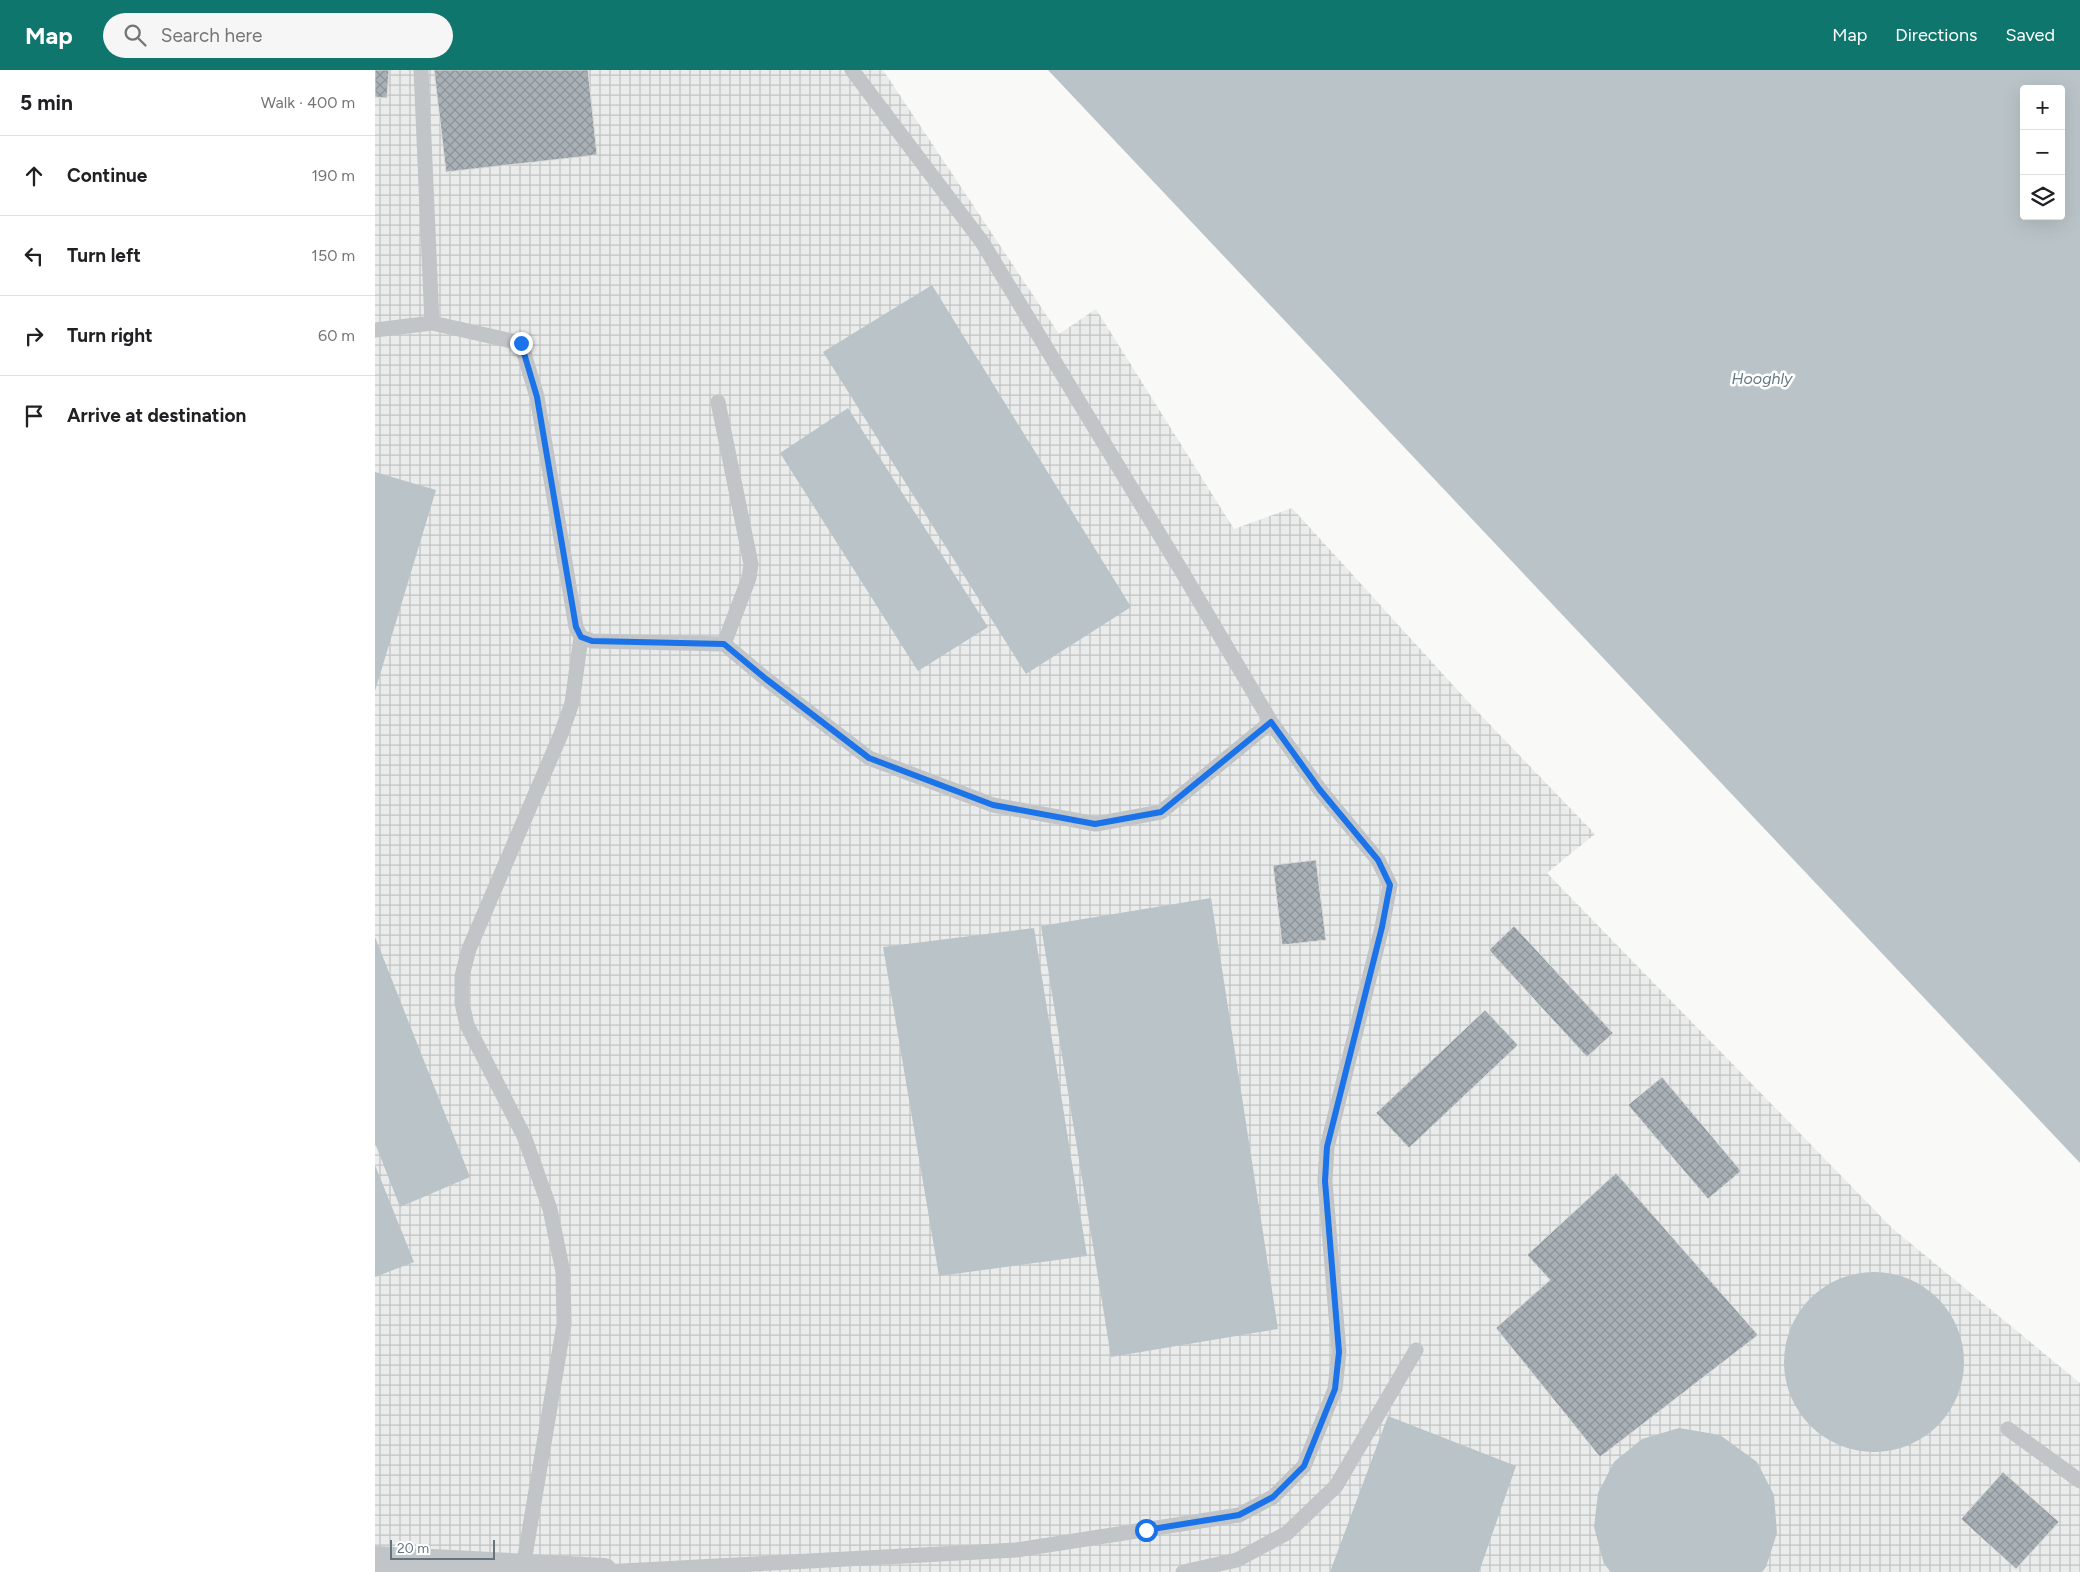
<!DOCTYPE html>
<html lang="en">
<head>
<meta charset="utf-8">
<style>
	body { margin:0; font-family:Figtree,sans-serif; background:#f6f6f6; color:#202124 }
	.controls { position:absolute; right:15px; top:15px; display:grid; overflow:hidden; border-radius:5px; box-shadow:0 5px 20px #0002 }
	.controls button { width:45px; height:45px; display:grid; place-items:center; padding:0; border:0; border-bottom:1px solid #e0e0e0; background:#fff; color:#202124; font:25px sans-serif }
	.scale { position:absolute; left:15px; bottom:12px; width:105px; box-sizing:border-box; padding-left:5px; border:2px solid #667480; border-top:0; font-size:14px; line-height:18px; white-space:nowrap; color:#667480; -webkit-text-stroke:4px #fff; paint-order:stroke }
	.stop { position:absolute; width:15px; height:15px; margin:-11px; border:4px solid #1a73e8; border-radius:50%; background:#fff }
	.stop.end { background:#1a73e8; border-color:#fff; box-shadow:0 1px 5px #0008 }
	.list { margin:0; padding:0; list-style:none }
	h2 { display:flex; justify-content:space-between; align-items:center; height:65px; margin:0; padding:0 20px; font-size:21px }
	h2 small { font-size:16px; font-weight:400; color:#757577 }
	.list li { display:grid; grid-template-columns:32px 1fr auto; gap:15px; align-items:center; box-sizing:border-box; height:80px; padding:0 20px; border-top:1px solid #e0e0e0 }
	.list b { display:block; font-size:19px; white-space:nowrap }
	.list em { font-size:16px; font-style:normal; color:#757577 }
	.icon { flex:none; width:28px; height:28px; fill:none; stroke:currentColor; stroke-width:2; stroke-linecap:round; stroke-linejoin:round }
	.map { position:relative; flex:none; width:1705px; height:1502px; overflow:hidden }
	header { display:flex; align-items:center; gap:30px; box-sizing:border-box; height:70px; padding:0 25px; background:#0f766e; color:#fff }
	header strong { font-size:24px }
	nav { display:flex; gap:28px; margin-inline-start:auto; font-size:18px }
	.search { width:350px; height:45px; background:#f6f6f6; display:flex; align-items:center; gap:12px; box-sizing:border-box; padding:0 18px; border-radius:28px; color:#757577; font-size:19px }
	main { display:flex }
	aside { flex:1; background:#fff }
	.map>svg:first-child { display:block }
	.industrial { fill:url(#industrial-grid) }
	.water { fill:#bac4c8; fill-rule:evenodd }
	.building { fill:url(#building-cross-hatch); stroke:#dbdbda }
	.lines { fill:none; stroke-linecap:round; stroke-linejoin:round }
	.service { stroke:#c1c5c8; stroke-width:15 }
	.tertiary { stroke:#c1c5c8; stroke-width:28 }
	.route { stroke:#1a73e8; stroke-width:6 }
	.labels { text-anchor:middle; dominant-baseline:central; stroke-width:5; stroke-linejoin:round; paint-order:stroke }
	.water-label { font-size:16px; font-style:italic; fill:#677981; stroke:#fff }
</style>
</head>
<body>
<header>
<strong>Map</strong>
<div class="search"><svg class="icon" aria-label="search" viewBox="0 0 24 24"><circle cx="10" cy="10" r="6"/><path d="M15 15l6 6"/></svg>Search here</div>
<nav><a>Map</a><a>Directions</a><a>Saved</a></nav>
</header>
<main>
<aside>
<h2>5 min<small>Walk · 400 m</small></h2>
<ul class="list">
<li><svg class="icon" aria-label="ahead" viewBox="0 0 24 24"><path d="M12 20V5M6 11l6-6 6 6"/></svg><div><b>Continue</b></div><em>190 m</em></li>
<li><svg class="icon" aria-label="left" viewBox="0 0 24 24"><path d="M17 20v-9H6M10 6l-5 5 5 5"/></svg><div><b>Turn left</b></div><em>150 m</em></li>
<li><svg class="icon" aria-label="right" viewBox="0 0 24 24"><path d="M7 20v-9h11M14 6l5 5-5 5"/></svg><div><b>Turn right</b></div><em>60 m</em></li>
<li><svg class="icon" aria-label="arrive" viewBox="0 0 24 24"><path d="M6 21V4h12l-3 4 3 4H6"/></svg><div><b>Arrive at destination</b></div></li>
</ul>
</aside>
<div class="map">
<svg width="1705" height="1502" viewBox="0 0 1705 1502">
	<defs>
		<pattern id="industrial-grid" width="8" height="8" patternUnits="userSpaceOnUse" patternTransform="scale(1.25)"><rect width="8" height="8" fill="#eaebeb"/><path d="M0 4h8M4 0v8" fill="none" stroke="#c1c3c4"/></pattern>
		<pattern id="building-cross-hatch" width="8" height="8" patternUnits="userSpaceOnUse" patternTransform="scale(1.25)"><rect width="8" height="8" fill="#a9b0b6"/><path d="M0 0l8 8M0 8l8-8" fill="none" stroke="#8d9499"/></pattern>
	</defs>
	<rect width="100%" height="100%" fill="#f9f9f7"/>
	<path class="industrial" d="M0 0H508L684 264 721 239 859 459 917 438 1097 636 1220 764 1172 803 1517 1158 1705 1313V1502H0Z"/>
	<path class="water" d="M673 0H1705V1093ZM1649 19H1686V146H1649Z
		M557 215 756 537 651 604 448 282Z
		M473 338 613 557 543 601 405 383Z
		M0 402 61 420 0 621Z
		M836 828 903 1259 736 1287 666 856Z
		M659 858 712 1186 564 1206 508 877Z
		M0 867 95 1107 25 1137 0 1073Z
		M0 1095 39 1192 0 1207Z
		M1409 1292a90 90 0 1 1 180 0a90 90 0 1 1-180 0Z
		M1013 1346 1141 1396 1104 1502H955Z
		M1304 1358 1345 1365 1382 1392 1399 1425 1402 1463 1391 1497 1387 1502H1236L1229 1494 1219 1457 1223 1423 1239 1392 1267 1369Z"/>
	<path class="building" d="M0 0H14L12 28 0 27Z
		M59 0H213L222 85 71 102Z
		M941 790 951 870 907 875 898 795Z
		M1139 856 1238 963 1212 987 1114 880Z
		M1110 940 1143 975 1034 1078 1001 1043Z
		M1287 1007 1366 1101 1333 1129 1253 1035Z
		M1241 1103 1383 1265 1225 1387 1121 1258 1175 1210 1152 1185Z
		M1628 1402 1684 1452 1641 1499 1586 1449Z"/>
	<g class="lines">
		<path class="service" d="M46 0 57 253
			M0 260 57 253 146 273 162 327 201 557 206 567 217 571 349 574 391 609 494 688 618 735 721 754 786 742 896 652
			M343 332 376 494 374 508 349 574
			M1633 1359 1705 1411
			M148 1498 189 1254 188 1202 175 1139 149 1066 92 955 87 933V906L94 879 186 664 197 633 206 567
			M229 1502 641 1480 864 1445 898 1427 929 1396 960 1319 964 1282 950 1111 952 1077 1007 857 1015 815 1003 790 945 720 896 652 806 500 607 172 477 0
			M808 1502 862 1490 912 1463 961 1416 1041 1280"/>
		<path class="tertiary" d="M0 1490 229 1502"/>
	</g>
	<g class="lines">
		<path class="route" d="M146 273 162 327 201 557 206 567 217 571 349 574 391 609 494 688 618 735 720 754 786 742 896 652 945 720 1003 790 1015 815 1007 857 952 1077 950 1111 964 1282 960 1319 929 1396 898 1427 864 1445 771 1460"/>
	</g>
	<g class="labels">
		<g class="water-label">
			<text x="1387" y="308">Hooghly</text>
		</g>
	</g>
</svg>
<div class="controls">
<button>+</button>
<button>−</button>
<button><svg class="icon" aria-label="layers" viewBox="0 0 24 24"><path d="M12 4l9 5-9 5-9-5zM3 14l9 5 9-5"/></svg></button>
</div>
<div class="scale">20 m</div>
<div class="stop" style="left:771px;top:1460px"></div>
<div class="stop end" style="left:146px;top:273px"></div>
</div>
</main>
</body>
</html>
